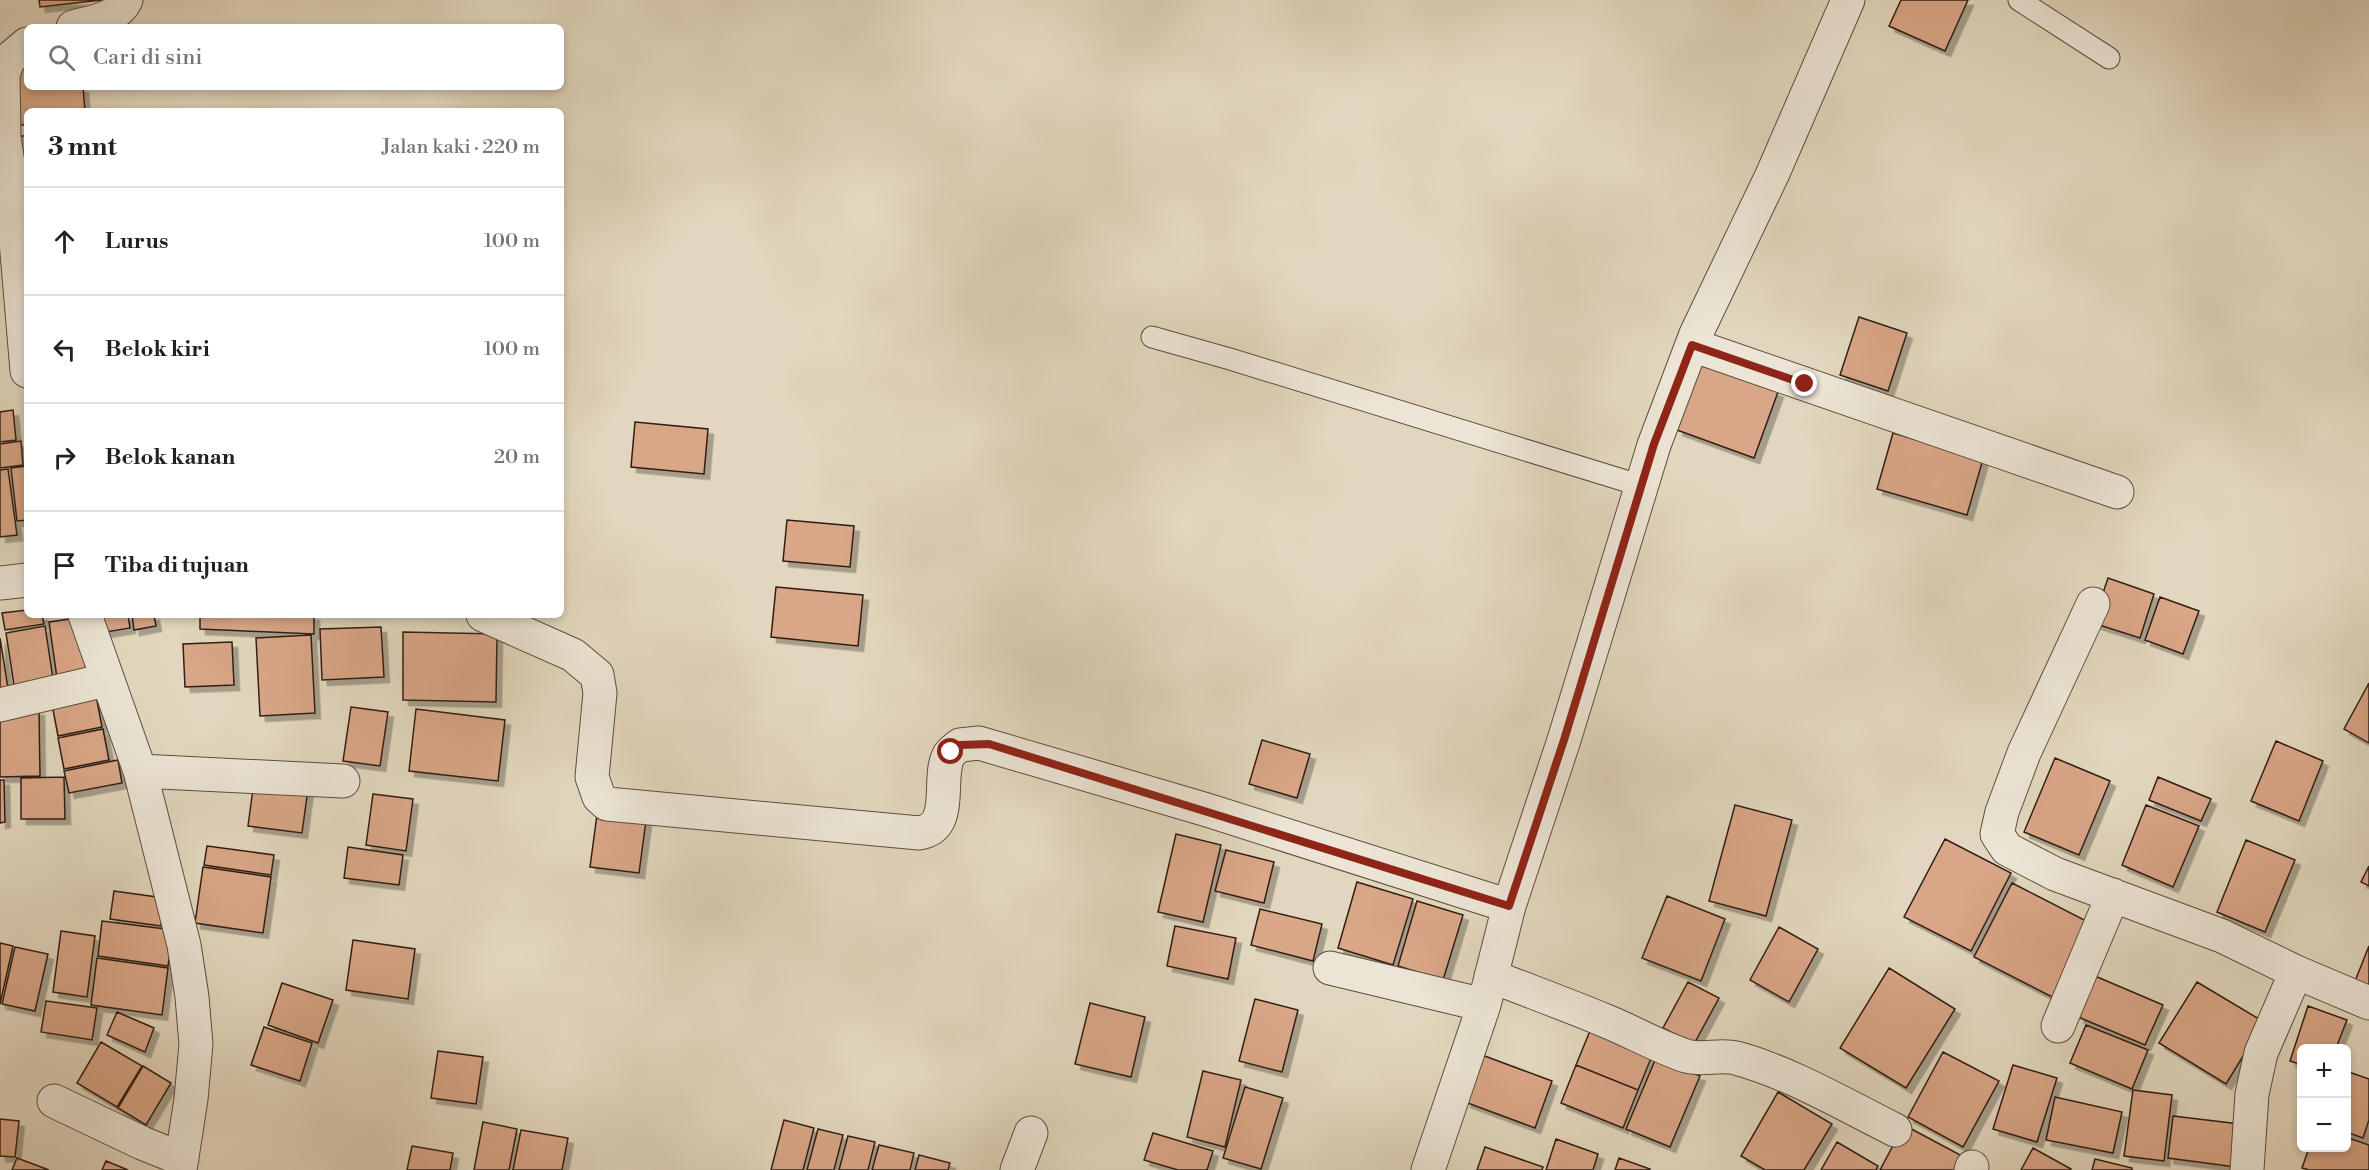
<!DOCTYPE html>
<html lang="id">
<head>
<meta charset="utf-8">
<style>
	body { margin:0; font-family:"Libre Bodoni",serif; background:#f6f6f6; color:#202124 }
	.controls { position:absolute; right:18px; bottom:18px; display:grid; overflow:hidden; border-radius:9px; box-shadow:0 3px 9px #0003 }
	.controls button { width:54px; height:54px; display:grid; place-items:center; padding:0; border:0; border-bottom:2px solid #e0e0e0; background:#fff; color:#202124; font:30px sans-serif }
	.stop { position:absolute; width:18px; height:18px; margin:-14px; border:4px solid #8f2418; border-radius:50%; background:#fff }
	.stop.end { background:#8f2418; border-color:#fff; box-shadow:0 2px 6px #0008 }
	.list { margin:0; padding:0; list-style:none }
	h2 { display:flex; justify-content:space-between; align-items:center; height:78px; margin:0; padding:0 24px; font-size:26px }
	h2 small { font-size:20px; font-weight:400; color:#757577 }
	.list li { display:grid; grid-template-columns:39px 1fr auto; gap:18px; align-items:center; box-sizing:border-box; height:108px; padding:0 24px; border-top:2px solid #e0e0e0 }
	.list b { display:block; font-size:22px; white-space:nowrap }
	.list em { font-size:20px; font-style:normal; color:#757577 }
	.icon { flex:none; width:33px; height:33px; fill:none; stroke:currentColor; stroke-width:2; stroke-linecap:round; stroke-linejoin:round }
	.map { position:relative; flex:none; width:2369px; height:1170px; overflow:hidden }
	.search { position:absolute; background:#fff; box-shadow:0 3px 9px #0003; left:24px; top:24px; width:540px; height:66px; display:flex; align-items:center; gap:15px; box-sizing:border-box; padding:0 21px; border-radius:9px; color:#757577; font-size:22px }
	.panel { position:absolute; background:#fff; box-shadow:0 3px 9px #0003; left:24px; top:108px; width:540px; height:510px; border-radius:9px }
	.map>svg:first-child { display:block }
	.building { fill:#d9a687; stroke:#311f14; stroke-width:1.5; filter:url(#shadow) }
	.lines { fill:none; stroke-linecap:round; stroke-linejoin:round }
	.lane-casing { stroke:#5d4d3e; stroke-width:23 }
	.street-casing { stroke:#5d4d3e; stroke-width:35 }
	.lane { stroke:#ece5d5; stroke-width:21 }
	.street { stroke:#ece5d5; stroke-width:33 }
	.route { stroke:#8f2418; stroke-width:8 }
</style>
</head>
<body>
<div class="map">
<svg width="2369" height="1170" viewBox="0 0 2369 1170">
	<defs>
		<filter id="shadow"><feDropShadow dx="5.5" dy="5.5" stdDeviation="0" flood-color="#0004"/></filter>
	</defs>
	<rect width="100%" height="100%" fill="#e2d7be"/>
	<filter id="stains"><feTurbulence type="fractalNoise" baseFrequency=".00333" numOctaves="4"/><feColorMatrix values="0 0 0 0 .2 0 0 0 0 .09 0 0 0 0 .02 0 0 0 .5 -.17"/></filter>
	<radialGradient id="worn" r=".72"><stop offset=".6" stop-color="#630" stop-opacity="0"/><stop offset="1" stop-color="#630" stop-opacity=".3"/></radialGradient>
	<path class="building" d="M39 0H102L40 7Z
		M1901 0H1968L1945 51 1889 26Z
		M27 59V87H83L85 111H27V125H20L14 60Z
		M16 136H27V212Z
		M1859 317 1907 333 1888 391 1840 375Z
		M1701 364 1778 392 1754 458 1677 430Z
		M13 410 16 440 0 442V412Z
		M635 422 708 429 704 474 631 467Z
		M1893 433 1983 459 1967 515 1877 489Z
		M21 441 23 465 0 468V444Z
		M27 466V520L17 521 11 468Z
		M8 469 17 535 0 537V470Z
		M787 520 854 526 850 567 783 561Z
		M2108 578 2154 594 2140 638 2093 623Z
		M776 587 863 595 858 646 771 637Z
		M2160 597 2199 611 2183 654 2145 640Z
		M27 610V615H42L44 624 5 630 2 613Z
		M98 615H128L130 628 100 633Z
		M132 615H154L156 626 134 630Z
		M200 615H314V634L200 629Z
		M84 617 93 672 57 678 49 622Z
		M45 626 53 679 14 685 6 633Z
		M381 627 384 677 322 680 320 629Z
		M403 632 497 634 496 702 403 700Z
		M311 635 315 713 260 716 256 638Z
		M0 638 8 688 0 689Z
		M232 642 234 685 185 687 183 644Z
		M2369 683V743L2344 729Z
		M95 690 102 727 58 736 51 699Z
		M351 707 388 712 380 766 343 761Z
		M416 709 505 720 498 781 409 771Z
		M39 710 40 776 0 777V711Z
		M103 729 109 760 64 769 58 738Z
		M1262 740 1310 754 1297 798 1249 784Z
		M2276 741 2323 761 2299 821 2251 801Z
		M2055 758 2110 781 2079 855 2024 832Z
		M118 760 122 783 69 793 64 771Z
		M64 777 65 819H21V778Z
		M2158 777 2211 799 2201 821 2149 800Z
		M0 780H4L5 822 0 823Z
		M254 781 308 789 302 833 248 826Z
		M373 794 413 799 406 851 366 845Z
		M1735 805 1792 820 1766 916 1709 901Z
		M2146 805 2199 826 2173 887 2122 865Z
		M598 807 647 813 639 873 590 867Z
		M1176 834 1221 845 1203 922 1158 912Z
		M1945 839 2011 873 1971 951 1904 917Z
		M2246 840 2295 860 2265 932 2217 912Z
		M207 846 274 855 271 875 204 865Z
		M348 847 403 855 399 885 344 878Z
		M1226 850 1274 862 1264 903 1215 891Z
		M2369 866V886L2361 882Z
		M203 867 271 877 263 933 195 923Z
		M1357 882 1413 899 1393 965 1338 948Z
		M2012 883 2098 927 2060 1001 1974 957Z
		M114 891 164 898 161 926 110 919Z
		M1667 896 1725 919 1701 981 1642 958Z
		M1417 901 1463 915 1443 980 1398 966Z
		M1260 909 1322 924 1313 961 1251 945Z
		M102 921 173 930 168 966 98 956Z
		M1175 926 1236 938 1228 979 1167 966Z
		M1779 927 1818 949 1789 1002 1750 980Z
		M61 931 95 936 87 997 53 992Z
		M353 940 415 949 408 999 346 990Z
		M0 943 13 946 0 1004Z
		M2369 946V992L2353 986Z
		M15 947 48 954 35 1011 2 1004Z
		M97 958 168 968 162 1015 91 1005Z
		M1889 968 1955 1009 1906 1088 1840 1048Z
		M2095 976 2163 1005 2145 1045 2078 1017Z
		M1688 982 1719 998 1694 1044 1663 1028Z
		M2197 982 2264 1022 2226 1084 2159 1043Z
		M282 983 333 1000 318 1043 268 1025Z
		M1255 999 1298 1010 1282 1072 1239 1061Z
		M46 1001 97 1008 92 1040 41 1032Z
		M1090 1003 1145 1017 1131 1077 1075 1064Z
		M2308 1006 2347 1020 2336 1048H2302V1065L2290 1061Z
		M117 1012 154 1028 145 1052 107 1035Z
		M2086 1025 2148 1050 2132 1089 2070 1063Z
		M1592 1026 1654 1051 1638 1090 1576 1065Z
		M264 1027 312 1043 300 1081 251 1065Z
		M101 1042 142 1066 117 1107 77 1083Z
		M438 1051 483 1057 476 1104 431 1098Z
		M1943 1052 1999 1081 1963 1147 1908 1117Z
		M1482 1055 1552 1081 1535 1128 1465 1102Z
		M1656 1058 1700 1076 1670 1147 1626 1129Z
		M1576 1065 1638 1090 1623 1128 1561 1103Z
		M2013 1065 2057 1078 2037 1142 1993 1129Z
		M143 1066 171 1083 146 1125 118 1108Z
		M1203 1071 1241 1080 1225 1147 1187 1137Z
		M2346 1071 2369 1079V1120L2363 1138 2346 1132Z
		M1245 1087 1283 1098 1261 1169 1223 1158Z
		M2133 1090 2172 1095 2164 1161 2124 1156Z
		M1778 1092 1832 1124 1804 1170H1765L1741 1156Z
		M2055 1097 2122 1112 2113 1153 2046 1140Z
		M2173 1116 2248 1125 2243 1168 2168 1158Z
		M0 1119 19 1121 15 1157 0 1156Z
		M784 1120 814 1128 803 1170H771Z
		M483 1122 517 1129 509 1170H474Z
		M1904 1125 1964 1157 1957 1170H1880Z
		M818 1129 843 1135 834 1170H807Z
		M521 1130 568 1138 562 1170H513Z
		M1153 1133 1213 1151 1207 1170H1178L1144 1160Z
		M848 1136 875 1142 868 1170H839Z
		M2346 1137 2369 1145V1170H2309L2302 1168 2309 1148H2346Z
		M1556 1139 1598 1154 1593 1170H1546Z
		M1837 1142 1878 1166 1876 1170H1821Z
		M879 1145 914 1153 910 1170H872Z
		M412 1146 453 1153 450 1170H407Z
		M1485 1147 1543 1167 1542 1170H1477Z
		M2033 1148 2071 1169V1170H2021Z
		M919 1155 950 1163 948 1170H915Z
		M17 1158 49 1170H12Z
		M1619 1158 1650 1169 1649 1170H1615Z
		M2095 1159 2132 1168V1170H2092Z
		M106 1161 128 1170H102Z"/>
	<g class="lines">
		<g class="lane-casing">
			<path id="lane" d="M2019 0 2109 58
				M1152 337 1230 359 1642 486"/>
		</g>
		<g class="street-casing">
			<path id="street" d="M73 27C91 22 117 19 126 0
				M27 44 8 60 3 75 4 137 11 182 27 371
				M1692 345 2117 492
				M0 583 27 580
				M2093 604 2024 753 2002 812 1997 834 2007 849 2055 874 2222 936 2296 972 2369 1003
				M85 615 140 771 184 945 192 997 196 1044 191 1099 180 1170
				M483 615 573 655 597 675 600 693 592 777 599 797 607 804 919 833C956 827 936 778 949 755 952 751 956 748 960 745L979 743 1207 810 1509 906
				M0 705 106 680
				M140 771 343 781
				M1330 968 1484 1005
				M1491 976C1529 991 1568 1005 1606 1021 1633 1032 1659 1047 1686 1056 1703 1061 1719 1054 1736 1058 1791 1073 1843 1104 1895 1130
				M2058 1026 2113 895
				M54 1101 142 1143 182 1159
				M1017 1170 1031 1133
				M1428 1170 1484 1005 1509 906 1564 740 1654 445 1696 334 1773 173 1848 0
				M1971 1170 1972 1167
				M2247 1170 2252 1094 2261 1053 2296 972"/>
		</g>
		<use href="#lane" class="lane"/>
		<use href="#street" class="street"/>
	</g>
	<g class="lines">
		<path class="route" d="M951 752 960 745 989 744 1509 906 1564 740 1654 444 1692 345 1805 384"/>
	</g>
	<rect width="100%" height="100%" filter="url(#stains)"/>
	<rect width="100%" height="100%" fill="url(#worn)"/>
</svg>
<div class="controls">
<button>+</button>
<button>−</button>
</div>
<div class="stop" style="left:951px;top:752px"></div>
<div class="stop end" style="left:1805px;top:384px"></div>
<div class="search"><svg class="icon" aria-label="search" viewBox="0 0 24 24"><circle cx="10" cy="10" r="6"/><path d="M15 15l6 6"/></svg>Cari di sini</div>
<section class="panel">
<h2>3 mnt<small>Jalan kaki · 220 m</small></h2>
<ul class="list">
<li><svg class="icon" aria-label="ahead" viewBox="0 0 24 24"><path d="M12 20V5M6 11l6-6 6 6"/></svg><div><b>Lurus</b></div><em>100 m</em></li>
<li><svg class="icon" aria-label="left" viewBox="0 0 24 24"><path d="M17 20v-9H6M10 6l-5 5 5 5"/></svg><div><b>Belok kiri</b></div><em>100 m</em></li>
<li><svg class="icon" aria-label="right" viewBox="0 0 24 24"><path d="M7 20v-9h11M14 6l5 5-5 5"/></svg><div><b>Belok kanan</b></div><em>20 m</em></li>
<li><svg class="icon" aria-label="arrive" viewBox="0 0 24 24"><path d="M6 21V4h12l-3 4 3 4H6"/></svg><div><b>Tiba di tujuan</b></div></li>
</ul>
</section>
</div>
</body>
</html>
